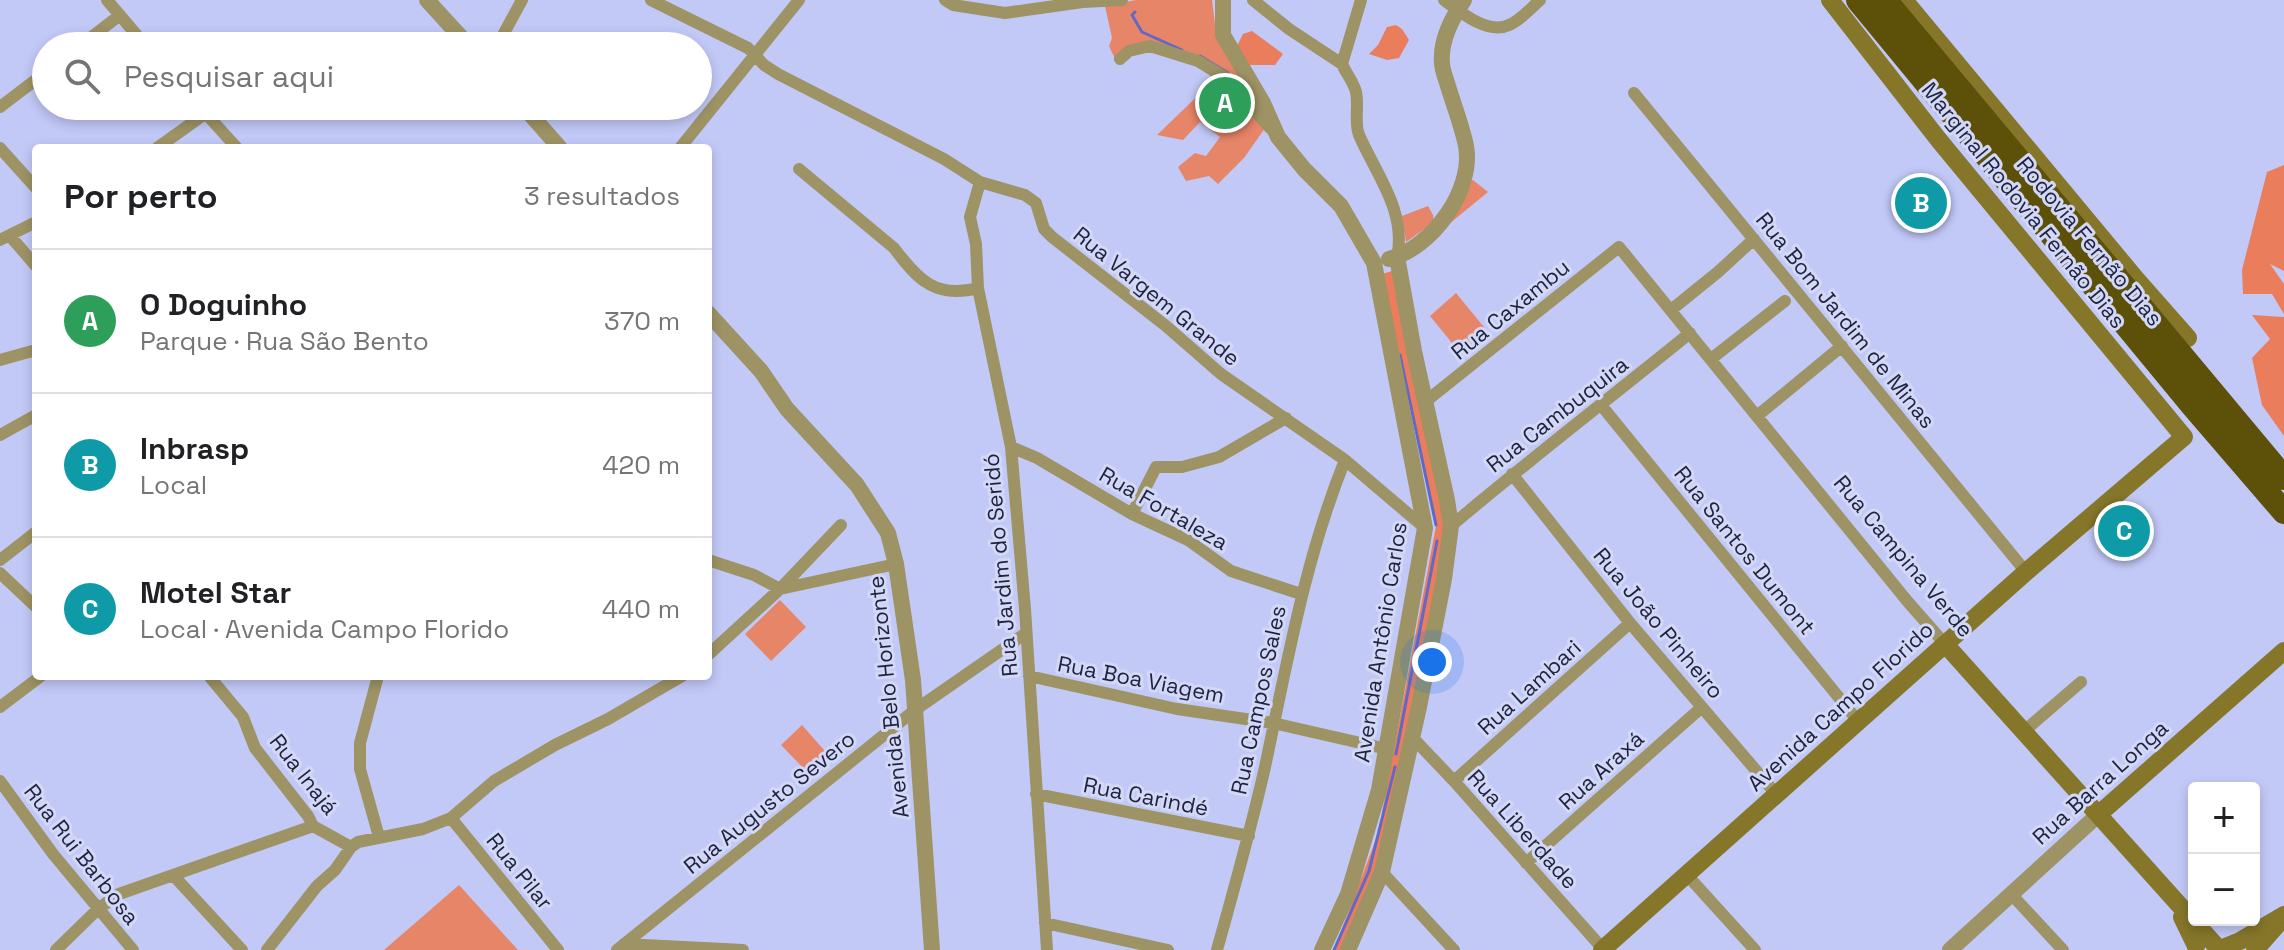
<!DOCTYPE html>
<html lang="pt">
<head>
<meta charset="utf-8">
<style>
	body { margin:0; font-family:"Space Grotesk",sans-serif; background:#f6f6f6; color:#202124 }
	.controls { position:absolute; right:24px; bottom:24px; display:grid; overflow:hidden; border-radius:8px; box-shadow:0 4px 12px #0003 }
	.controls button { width:72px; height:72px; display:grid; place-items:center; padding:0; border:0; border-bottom:2px solid #e0e0e0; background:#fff; color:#202124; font:40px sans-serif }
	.you { position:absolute; left:1432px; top:662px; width:28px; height:28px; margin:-20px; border:6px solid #fff; border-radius:50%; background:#1a73e8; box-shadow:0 0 0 12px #1a73e833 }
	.badge { display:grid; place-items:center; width:52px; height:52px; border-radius:50%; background:#7c3aed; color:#fff; font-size:26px; font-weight:700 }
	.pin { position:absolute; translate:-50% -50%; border:4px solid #fff; box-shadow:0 2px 8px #0006 }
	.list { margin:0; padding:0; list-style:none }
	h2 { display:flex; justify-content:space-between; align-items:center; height:104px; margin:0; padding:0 32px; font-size:34px }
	h2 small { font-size:26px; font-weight:400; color:#757577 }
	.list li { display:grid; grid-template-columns:52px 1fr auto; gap:24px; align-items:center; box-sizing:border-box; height:144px; padding:0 32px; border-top:2px solid #e0e0e0 }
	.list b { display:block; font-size:30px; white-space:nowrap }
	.list p { margin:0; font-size:26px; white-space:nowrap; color:#757577 }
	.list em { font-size:26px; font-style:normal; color:#757577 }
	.icon { flex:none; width:44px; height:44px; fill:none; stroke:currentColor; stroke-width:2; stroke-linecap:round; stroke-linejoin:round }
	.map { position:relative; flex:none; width:2284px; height:950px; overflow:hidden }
	.search { position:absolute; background:#fff; box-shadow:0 4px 12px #0003; left:32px; top:32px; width:680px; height:88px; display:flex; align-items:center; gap:20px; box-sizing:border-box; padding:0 28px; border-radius:44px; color:#757577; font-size:30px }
	.panel { position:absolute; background:#fff; box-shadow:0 4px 12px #0003; left:32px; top:144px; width:680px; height:536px; border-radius:8px }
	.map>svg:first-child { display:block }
	.green { fill:#e78568 }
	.forest { fill:#ea7d5c }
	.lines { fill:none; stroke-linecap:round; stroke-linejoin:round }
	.stream { stroke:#6268c5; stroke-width:3 }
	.minor { stroke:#9d9365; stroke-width:12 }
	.tertiary { stroke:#9d9365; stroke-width:16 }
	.secondary { stroke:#85762a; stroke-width:18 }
	.motorway { stroke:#5d5008; stroke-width:24 }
	.labels { text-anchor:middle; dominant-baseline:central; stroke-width:6; stroke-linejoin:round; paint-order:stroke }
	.street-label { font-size:22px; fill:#1f223e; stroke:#d2d8f6 }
</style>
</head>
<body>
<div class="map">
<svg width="2284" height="950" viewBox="0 0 2284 950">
	<rect width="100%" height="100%" fill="#c2c9f7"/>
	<path class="green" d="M1136 0H1212L1216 32 1270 121 1244 158 1218 184 1209 176 1186 181 1178 167 1195 153 1206 156 1220 137 1200 122 1183 140 1157 135 1209 85 1215 70 1138 47 1117 63 1109 46 1112 38 1105 6Z
		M1473 180 1488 192 1432 238 1466 182Z
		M1428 206 1433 215 1434 222 1406 242 1402 216Z
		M1456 293 1488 332 1461 354 1430 316Z
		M780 600 806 627 771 661 745 634Z
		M802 725 831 758 811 776 781 745Z
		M459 885 518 950H384Z"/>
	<path class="forest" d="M1396 25 1402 29 1409 40 1399 58 1387 60 1369 54 1378 45 1387 27Z
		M1252 31 1283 54 1275 65H1246L1234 52 1243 34Z
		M2284 165V271L2270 264 2284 284V314L2272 294H2243L2242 270 2267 172Z
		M1392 271 1446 529 1390 835 1343 950H1334L1378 834 1436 526 1382 274Z
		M2252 315 2284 317V436L2262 405 2252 358 2270 339Z"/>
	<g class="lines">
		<path class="stream" d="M1135 12 1132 15 1142 32 1182 50
			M1200 56 1228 73
			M1400 355 1436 525
			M1396 754 1437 541
			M1334 950 1369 871 1395 767"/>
		<path class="minor" d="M107 0 146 46
			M651 0 748 48 764 65 778 74 944 159 980 182 1025 195 1036 203 1044 229 1052 237 1166 326 1221 374 1345 460 1425 528
			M945 0 953 5 1005 13 1083 2 1122 0
			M1253 0 1289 29 1342 64
			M1361 0 1342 64C1346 73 1354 83 1356 92 1359 106 1354 122 1359 135 1376 174 1407 212 1397 257
			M1444 0C1460 12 1488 35 1509 25 1520 21 1531 8 1540 0
			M80 46 120 15
			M497 46 522 0
			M1120 59 1129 51 1150 46 1198 61 1226 78 1270 128
			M1634 93 2026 572
			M199 106 237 148
			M0 107 46 72
			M0 148 36 188
			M157 148 206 113
			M680 148 799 0
			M799 169 894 248C918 280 936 299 978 288
			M980 182 970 217 976 244 978 288 1011 447 1025 609 1047 950
			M10 236 36 266
			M0 240 36 222
			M1671 310 1718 272 1754 239
			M1711 359 1785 301
			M0 360 36 350
			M1425 402 1619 247 1908 602 1945 644
			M1601 405 1858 721
			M1757 416 1842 346
			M0 435 36 415
			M1011 447 1037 458 1132 514 1188 540 1231 571 1301 594
			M1512 474 1630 623 1777 795
			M1132 514 1156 467H1182L1219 457 1286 418
			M1451 526C1529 460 1610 398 1690 333
			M0 560 36 532
			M708 560 754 575 780 589 896 564
			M0 573 36 607
			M708 655 780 589 841 525
			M209 676 243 717 255 748 308 816 313 826 351 847
			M378 676 360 743V769L379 837
			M1029 676 1177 709 1273 723 1387 749
			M0 707 41 676
			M2023 732 2081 682
			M1411 736 1454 781 1603 949
			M0 781 53 854 133 950
			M1454 781 1630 623
			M1036 794 1249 836
			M451 818 558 950
			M1526 863 1702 707
			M1382 872 1454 950
			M173 875 242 950
			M1687 875 1755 950
			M2012 895 2063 950
			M1045 923 1168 950
			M624 944 743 950
			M56 950 98 909 119 894 313 826
			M267 950 317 886 335 870 351 847 358 842 423 829 451 818 494 781 555 745 608 719 682 676
			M617 950 915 710 1026 633
			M1217 950C1234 889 1251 829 1265 767 1287 663 1305 559 1345 460"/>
		<path class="tertiary" d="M427 0 469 46
			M1223 0V35L1263 103 1278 137 1304 169 1341 206 1374 263 1425 528 1379 790 1348 894 1322 950
			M523 106 560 148
			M1389 259C1432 248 1474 190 1466 146 1462 126 1454 106 1448 86 1446 79 1442 70 1442 63 1440 40 1452 18 1464 0
			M708 313 761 371 787 409 857 485 888 533 896 564 913 680 932 950
			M1348 950 1382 872 1419 707 1444 579 1451 526 1447 500 1414 351 1397 257
			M1950 950 2099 814"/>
		<path class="secondary" d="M1904 0 2136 279 2188 338
			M1945 644 2217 947
			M2099 814 2284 651
			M2182 917 2196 946
			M2220 949 2240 941 2284 915
			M1602 950 2026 572 2184 437 1938 139 1830 0
			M2255 950 2277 925"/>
		<path class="motorway" d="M1858 0 2192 405 2284 512
			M1885 0 2284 478"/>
	</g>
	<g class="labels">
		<g class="street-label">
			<text transform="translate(2024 205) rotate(51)">Marginal Rodovia Fernão Dias</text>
			<text transform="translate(2090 241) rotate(50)">Rodovia Fernão Dias</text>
			<text transform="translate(1157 296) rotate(39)">Rua Vargem Grande</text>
			<text transform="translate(1510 309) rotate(-39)">Rua Caxambu</text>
			<text transform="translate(1846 320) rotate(51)">Rua Bom Jardim de Minas</text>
			<text transform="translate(1557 414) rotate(-38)">Rua Cambuquira</text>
			<text transform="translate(1164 508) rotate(30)">Rua Fortaleza</text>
			<text transform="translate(1745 550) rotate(51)">Rua Santos Dumont</text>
			<text transform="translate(1904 556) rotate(50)">Rua Campina Verde</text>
			<text transform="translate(1000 565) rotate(-95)">Rua Jardim do Seridó</text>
			<text transform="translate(1659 623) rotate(50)">Rua João Pinheiro</text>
			<text transform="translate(1380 642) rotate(-81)">Avenida Antônio Carlos</text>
			<text transform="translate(1141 679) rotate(11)">Rua Boa Viagem</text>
			<text transform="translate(1529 687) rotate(-42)">Rua Lambari</text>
			<text transform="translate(888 697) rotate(-96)">Avenida Belo Horizonte</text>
			<text transform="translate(1258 700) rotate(-78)">Rua Campos Sales</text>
			<text transform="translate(1840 706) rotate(-42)">Avenida Campo Florido</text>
			<text transform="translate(1601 770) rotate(-42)">Rua Araxá</text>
			<text transform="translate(304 774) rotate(52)">Rua Inajá</text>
			<text transform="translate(2100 782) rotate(-42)">Rua Barra Longa</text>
			<text transform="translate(1146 796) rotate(11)">Rua Carindé</text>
			<text transform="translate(769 802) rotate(-39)">Rua Augusto Severo</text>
			<text transform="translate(1523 829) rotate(48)">Rua Liberdade</text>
			<text transform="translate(82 854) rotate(52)">Rua Rui Barbosa</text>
			<text transform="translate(520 871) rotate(51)">Rua Pilar</text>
		</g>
	</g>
</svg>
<div class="controls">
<button>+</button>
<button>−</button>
</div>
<div class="you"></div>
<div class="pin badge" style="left:1225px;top:103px;background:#2e9e5b">A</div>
<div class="pin badge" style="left:1921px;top:203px;background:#0f9aa8">B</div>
<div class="pin badge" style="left:2124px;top:531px;background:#0f9aa8">C</div>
<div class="search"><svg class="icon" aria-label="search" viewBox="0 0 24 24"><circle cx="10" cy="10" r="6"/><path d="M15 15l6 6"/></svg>Pesquisar aqui</div>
<section class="panel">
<h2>Por perto<small>3 resultados</small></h2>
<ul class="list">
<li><span class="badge" style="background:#2e9e5b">A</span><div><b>O Doguinho</b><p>Parque · Rua São Bento</p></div><em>370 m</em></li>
<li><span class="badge" style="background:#0f9aa8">B</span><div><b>Inbrasp</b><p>Local</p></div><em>420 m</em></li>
<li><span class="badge" style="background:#0f9aa8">C</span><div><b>Motel Star</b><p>Local · Avenida Campo Florido</p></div><em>440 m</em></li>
</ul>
</section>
</div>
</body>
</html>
